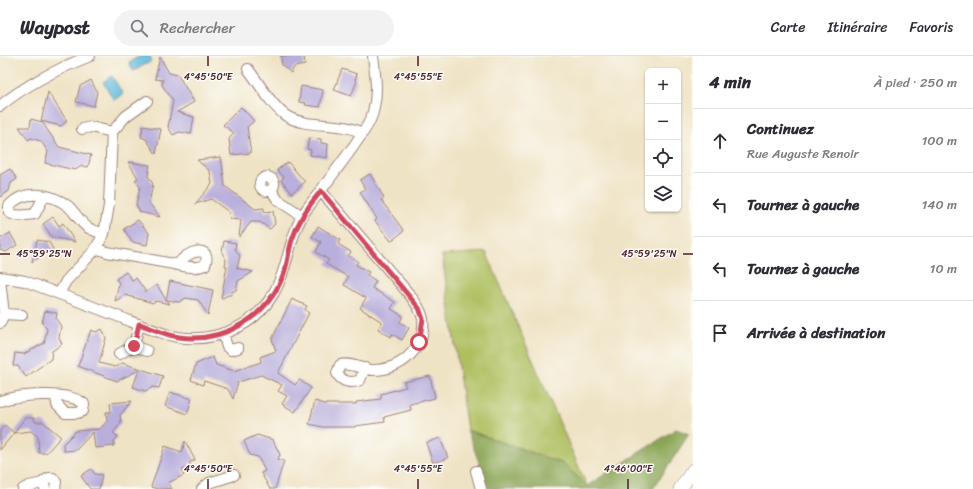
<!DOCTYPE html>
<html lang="fr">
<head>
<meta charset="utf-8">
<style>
	body { margin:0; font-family:Sriracha,sans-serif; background:#f2f2f3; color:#2b2b33 }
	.controls { position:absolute; right:12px; top:12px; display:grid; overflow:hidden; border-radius:6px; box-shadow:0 1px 3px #0004 }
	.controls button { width:36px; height:36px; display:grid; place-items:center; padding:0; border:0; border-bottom:1px solid #e1e1e2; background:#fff; color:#2b2b33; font:20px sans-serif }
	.stop { position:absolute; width:12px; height:12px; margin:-9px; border:3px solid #d1495b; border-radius:50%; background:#fff }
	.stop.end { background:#d1495b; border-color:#fff; box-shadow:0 1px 4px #0008 }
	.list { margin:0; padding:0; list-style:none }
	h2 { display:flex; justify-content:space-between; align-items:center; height:52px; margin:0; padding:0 16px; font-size:17px }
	h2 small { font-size:13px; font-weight:400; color:#7c7c81 }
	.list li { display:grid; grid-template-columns:26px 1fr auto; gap:12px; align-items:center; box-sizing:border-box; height:64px; padding:0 16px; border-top:1px solid #e1e1e2 }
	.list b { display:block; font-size:15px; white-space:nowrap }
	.list p { margin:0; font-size:13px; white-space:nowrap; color:#7c7c81 }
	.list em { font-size:13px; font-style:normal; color:#7c7c81 }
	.icon { flex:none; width:22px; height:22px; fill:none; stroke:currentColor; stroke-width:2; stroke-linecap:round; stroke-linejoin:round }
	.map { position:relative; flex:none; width:693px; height:433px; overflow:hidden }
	header { display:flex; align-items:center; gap:24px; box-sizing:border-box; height:56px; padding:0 20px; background:#fff; border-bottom:1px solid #e1e1e2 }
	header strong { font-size:19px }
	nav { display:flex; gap:22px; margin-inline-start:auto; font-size:14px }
	.search { width:280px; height:36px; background:#f2f2f3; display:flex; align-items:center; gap:10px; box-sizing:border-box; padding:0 14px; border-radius:22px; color:#7c7c81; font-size:15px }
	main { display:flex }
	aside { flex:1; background:#fff }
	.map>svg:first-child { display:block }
	.green { fill:#afbf61; stroke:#7c6f46 }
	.forest { fill:#8ba657; stroke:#6a6241 }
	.water { fill:#5fb9dc; stroke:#546c84 }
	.building { fill:#b9afdc }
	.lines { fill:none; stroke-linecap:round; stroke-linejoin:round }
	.minor-casing { stroke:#9c8178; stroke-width:12 }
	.tertiary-casing { stroke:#9c8178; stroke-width:14 }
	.minor { stroke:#fff; stroke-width:10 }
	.tertiary { stroke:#fff; stroke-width:13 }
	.route { stroke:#d1495b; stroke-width:5 }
	.ticks { fill:none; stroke:#4a1f2b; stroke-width:1.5 }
	.ticks-label { font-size:10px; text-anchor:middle; fill:#4a1f2b; stroke:#fdfcf7; stroke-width:3; stroke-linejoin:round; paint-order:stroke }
</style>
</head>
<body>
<header>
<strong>Waypost</strong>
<div class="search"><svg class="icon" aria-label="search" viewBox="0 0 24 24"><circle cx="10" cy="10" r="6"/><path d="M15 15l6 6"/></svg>Rechercher</div>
<nav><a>Carte</a><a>Itinéraire</a><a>Favoris</a></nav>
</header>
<main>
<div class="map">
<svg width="693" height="433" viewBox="0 0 693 433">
	<rect width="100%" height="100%" fill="#fdfcf7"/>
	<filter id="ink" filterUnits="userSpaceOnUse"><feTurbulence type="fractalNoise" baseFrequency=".025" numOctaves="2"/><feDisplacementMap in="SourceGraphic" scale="8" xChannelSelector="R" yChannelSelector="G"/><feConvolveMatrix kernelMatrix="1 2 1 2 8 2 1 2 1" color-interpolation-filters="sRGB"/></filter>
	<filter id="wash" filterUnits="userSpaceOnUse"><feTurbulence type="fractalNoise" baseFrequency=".012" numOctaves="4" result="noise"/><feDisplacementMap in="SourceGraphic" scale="16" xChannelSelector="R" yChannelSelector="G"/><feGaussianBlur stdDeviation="0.9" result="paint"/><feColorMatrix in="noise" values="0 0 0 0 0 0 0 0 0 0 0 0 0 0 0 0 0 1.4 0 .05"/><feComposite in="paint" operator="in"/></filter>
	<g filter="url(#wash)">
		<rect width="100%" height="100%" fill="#efe3c5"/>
		<path class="green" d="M486 196 587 430 564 408 467 374 442 199Z"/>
		<path class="forest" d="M676 373 689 378 653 433H489L467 374 564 408 587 430Z"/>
		<path class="water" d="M141 0H150L152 5 133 15 129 6Z
			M112 20 123 38 114 44 103 26Z"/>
		<g id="blocks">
			<path class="building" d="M281 0H304L305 9 294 11 291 17 282 9Z
				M160 1 169 17 178 19 194 46 177 56 194 61 191 78 179 76 173 79 168 71 173 45 162 29 163 24 155 23Z
				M342 13 357 18 355 24 357 25 351 40 334 34Z
				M91 24 97 36 94 50 76 46 80 30Z
				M301 30 323 34 320 51 305 49 306 47 299 46Z
				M48 36 67 65 61 70 41 65Z
				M241 51 254 65 247 71 251 97 231 99 229 83 234 77 223 69Z
				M31 63 42 66 59 91 91 99 88 111 82 110 75 114 45 107 48 96 41 85 31 82 28 84 19 71H30Z
				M143 70 161 73 156 98 146 83 141 81Z
				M309 82 321 83V87L328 88 327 102 310 99 311 94 307 93Z
				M221 101 225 130 255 153 264 152V156L273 155 275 168 270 173 260 166H251L239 181 241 164 230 163 229 156 211 143 195 148 212 128 210 115 197 104Z
				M128 106 150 109 148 120 153 128 149 147 160 161 140 156 136 149 140 131 135 124 138 122Z
				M288 106 305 126 292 137 281 124 284 121 277 114Z
				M10 113 17 123 11 127 9 135 0 141V119Z
				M370 118 384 142 381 144 404 175 391 185 375 165 377 163 360 136 365 133 360 124Z
				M53 161 59 170 63 167 75 186 52 181 43 168Z
				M138 164 149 177 147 189 132 186 124 173Z
				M318 170 340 184 338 188 351 196 348 200 358 205 356 209 369 216 367 219 376 225 372 232 395 246 391 253 403 260 400 266 409 272 402 284 392 278 391 281 378 273 382 266 360 252 366 242 344 229 348 221 326 208 329 204 316 196 321 186 312 181Z
				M10 177 17 189 6 196 0 194V183Z
				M37 184 49 186 53 193 32 206Z
				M224 185 236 187 235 193 240 200 237 212 253 216 238 225 236 234 232 236 231 239H228L221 243 227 210H225L226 204 222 196Z
				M126 216 132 224 136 222 146 236 157 229 166 244 170 225 213 234 208 259 198 244 186 242 179 246 167 244 170 248 155 245 153 247 125 239 115 245 119 227 116 223Z
				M292 243 307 250 305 254 309 257 278 317 295 329 299 324 311 332 295 356 282 348 287 340 278 335 282 329 261 319 238 326 233 343 228 333 204 325 203 329 191 324 196 308 213 301 216 309 234 315 261 306 260 301 276 295 272 283Z
				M45 255 57 257 56 263 61 270 59 282 62 288 52 295 51 303 26 321 18 310H13L15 297 24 298 42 288H44L47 273 42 267Z
				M102 273 106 282 99 307 115 311 122 307 163 320 159 332 153 331 145 335 133 331 139 314 117 325 78 310 91 274 96 276Z
				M430 320 435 342 410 348 411 354 384 361 385 366 355 370V371H323L309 368 315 345 325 348H356V346L381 343V338L406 331 404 326Z
				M170 336 192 343 187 358 165 350Z
				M132 345 120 359 121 367 113 377 118 381 114 385V390L95 392 93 376 76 394 64 395 63 388 76 375 100 373 107 365 106 356H111L110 347Z
				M25 362H34L35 366H43L61 381 46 397H39L38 381 31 375 14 377 0 394V375L5 369 14 377Z
				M257 379 273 384 280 399 278 403 284 405 275 433H270L261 417 265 415 258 401 250 399 244 385Z
				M440 382 448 402 433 407 426 387Z
				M185 385 195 404 189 407 191 410 182 414 184 419 168 427 172 433H157L151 431 165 390 182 396Z
				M91 413 95 418 102 419 99 433H90L81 420Z"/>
		</g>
	</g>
	<g filter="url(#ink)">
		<use href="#blocks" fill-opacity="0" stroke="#9c8178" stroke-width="1"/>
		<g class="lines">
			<g class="minor-casing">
				<path id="minor" d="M248 13C259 27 271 49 285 59 307 74 339 64 362 77
					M0 50C27 28 57 13 90 0
					M82 73 91 71 112 76
					M260 128a7 7 0 1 1 14 0a7 7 0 1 1-14 0Z
					M271 134 278 144 302 160
					M321 135 409 238C415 246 421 253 423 263 426 292 401 314 373 314 362 314 352 306 340 309L337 317C341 326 352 328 360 324L365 312
					M44 140 35 158C26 159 15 162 9 156V150C23 133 51 137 68 150 75 156 79 165 87 171 91 174 99 176 104 178
					M96 192 107 196 168 207C180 209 194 214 205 209 213 188 186 194 178 209
					M0 221 25 225C54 236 83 247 112 258 133 266 156 277 178 281 214 287 253 271 272 240 289 213 288 180 306 154 322 133 338 112 353 91 361 79 372 66 374 51 378 35 375 17 373 0
					M0 224 4 258 0 267
					M59 238 66 225 94 195 104 178 109 149 112 76 126 60 147 45
					M4 258 22 259
					M223 277 227 291 231 294 238 292
					M134 290 147 295
					M119 298 134 290 139 268
					M0 345C18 339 69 334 84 348L83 355 77 357H65L57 349 56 341
					M476 415 481 433
					M23 433 29 430 43 427
					M45 433 44 425 49 422H53L56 426 55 433
					M202 433 209 427 234 419"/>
			</g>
			<g class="tertiary-casing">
				<path id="tertiary" d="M680 433 693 414"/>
			</g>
			<use href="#minor" class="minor"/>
			<use href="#tertiary" class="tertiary"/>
		</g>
	</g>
	<g class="lines" filter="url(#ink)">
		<path class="route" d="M134 290 139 268C152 272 165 279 179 281 224 287 266 262 283 220 288 208 288 196 292 184 298 165 308 150 321 135L419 252 423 263 419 286"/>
	</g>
	<path class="ticks" d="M208 0V10M418 0V10M0 198H10M683 198H693M208 423V433M418 423V433M628 423V433"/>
	<g class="ticks-label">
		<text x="208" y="24">4°45'50"E</text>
		<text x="418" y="24">4°45'55"E</text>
		<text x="44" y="201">45°59'25"N</text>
		<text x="649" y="201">45°59'25"N</text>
		<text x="208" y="416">4°45'50"E</text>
		<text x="418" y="416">4°45'55"E</text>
		<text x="628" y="416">4°46'00"E</text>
	</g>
</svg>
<div class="controls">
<button>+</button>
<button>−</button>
<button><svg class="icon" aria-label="locate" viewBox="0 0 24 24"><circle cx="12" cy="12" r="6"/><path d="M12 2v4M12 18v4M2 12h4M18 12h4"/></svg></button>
<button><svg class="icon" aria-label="layers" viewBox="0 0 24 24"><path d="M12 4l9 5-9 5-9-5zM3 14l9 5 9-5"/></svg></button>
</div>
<div class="stop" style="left:419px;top:286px"></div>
<div class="stop end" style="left:134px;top:290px"></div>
</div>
<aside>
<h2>4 min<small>À pied · 250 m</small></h2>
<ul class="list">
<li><svg class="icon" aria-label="ahead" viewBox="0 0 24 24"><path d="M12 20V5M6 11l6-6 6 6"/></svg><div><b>Continuez</b><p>Rue Auguste Renoir</p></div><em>100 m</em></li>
<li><svg class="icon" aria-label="left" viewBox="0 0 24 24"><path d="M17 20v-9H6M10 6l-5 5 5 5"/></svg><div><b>Tournez à gauche</b></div><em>140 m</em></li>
<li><svg class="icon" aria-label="left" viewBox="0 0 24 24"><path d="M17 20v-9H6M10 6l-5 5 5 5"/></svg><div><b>Tournez à gauche</b></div><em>10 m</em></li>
<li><svg class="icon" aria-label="arrive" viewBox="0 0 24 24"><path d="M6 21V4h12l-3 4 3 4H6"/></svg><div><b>Arrivée à destination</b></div></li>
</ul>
</aside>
</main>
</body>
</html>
